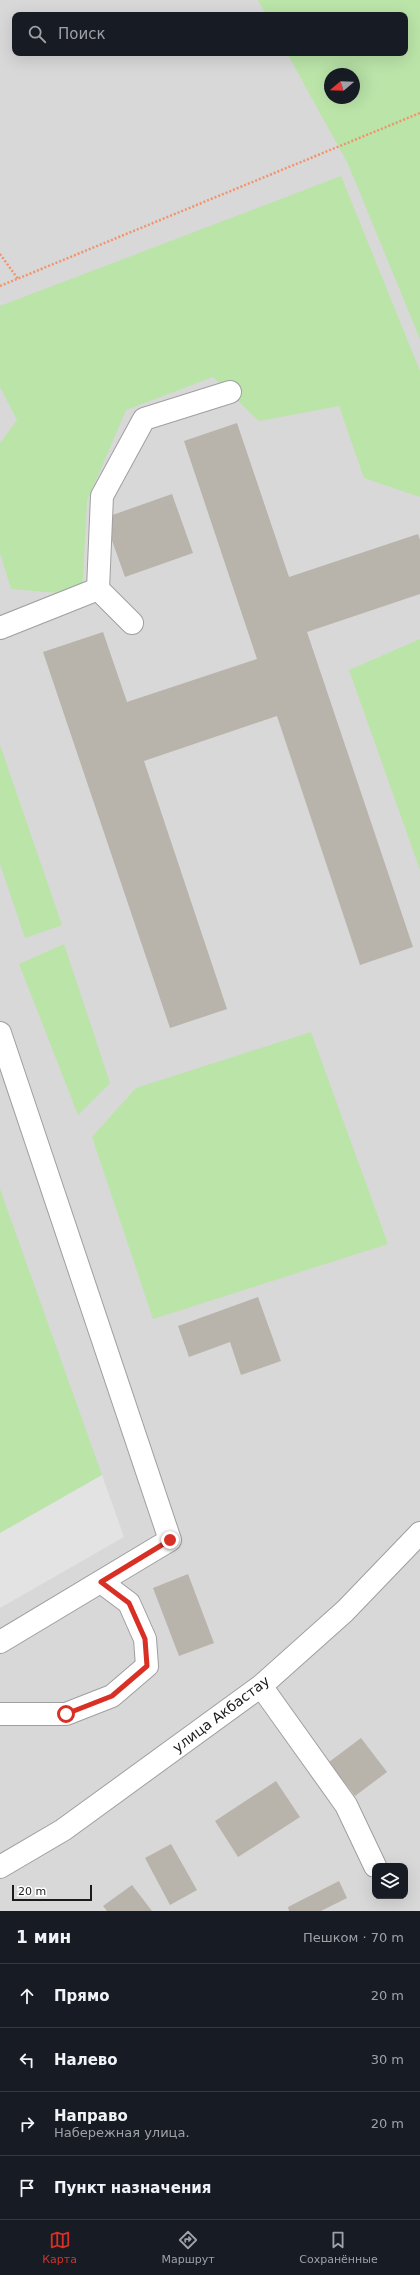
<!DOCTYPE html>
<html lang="ru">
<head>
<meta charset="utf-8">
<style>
	body { margin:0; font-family:"DejaVu Sans",sans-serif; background:#242831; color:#f1f3f6 }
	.controls { position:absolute; right:12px; bottom:12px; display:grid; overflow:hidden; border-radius:8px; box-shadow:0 4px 16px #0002 }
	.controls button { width:36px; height:36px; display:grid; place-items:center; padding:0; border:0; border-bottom:1px solid #363941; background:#171b24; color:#f1f3f6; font:20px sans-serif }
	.compass { position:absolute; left:324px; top:68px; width:36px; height:36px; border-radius:50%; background:#171b24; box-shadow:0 4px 16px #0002; rotate:251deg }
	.scale { position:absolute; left:12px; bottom:10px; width:80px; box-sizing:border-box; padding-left:4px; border:2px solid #1b1b1b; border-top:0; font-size:11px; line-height:14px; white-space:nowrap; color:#1b1b1b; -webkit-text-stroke:3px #fff; paint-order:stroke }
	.stop { position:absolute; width:12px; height:12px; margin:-9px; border:3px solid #d93025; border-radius:50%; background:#fff }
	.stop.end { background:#d93025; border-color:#fff; box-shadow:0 1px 4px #0008 }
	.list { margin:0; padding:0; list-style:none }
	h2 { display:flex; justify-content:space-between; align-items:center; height:52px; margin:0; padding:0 16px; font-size:17px }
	h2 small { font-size:13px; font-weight:400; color:#9ea1a6 }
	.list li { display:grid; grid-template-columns:26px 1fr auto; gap:12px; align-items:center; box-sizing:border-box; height:64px; padding:0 16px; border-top:1px solid #363941 }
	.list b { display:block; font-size:15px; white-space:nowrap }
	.list p { margin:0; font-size:13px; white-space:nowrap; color:#9ea1a6 }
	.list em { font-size:13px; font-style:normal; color:#9ea1a6 }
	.icon { flex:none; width:22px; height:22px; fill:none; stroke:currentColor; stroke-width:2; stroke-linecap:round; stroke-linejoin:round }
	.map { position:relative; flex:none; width:420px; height:1911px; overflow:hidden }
	.search { position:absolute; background:#171b24; box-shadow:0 4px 16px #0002; left:12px; right:12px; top:12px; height:44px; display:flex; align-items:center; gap:10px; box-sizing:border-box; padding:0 14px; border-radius:8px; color:#9ea1a6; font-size:15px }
	.sheet { height:308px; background:#171b24 }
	nav { display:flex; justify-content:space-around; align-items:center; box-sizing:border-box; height:56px; border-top:1px solid #363941; background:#171b24; font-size:11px; color:#9ea1a6 }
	nav a { display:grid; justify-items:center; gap:2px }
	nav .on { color:#d93025 }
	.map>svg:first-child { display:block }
	.residential { fill:#d9d8d8; fill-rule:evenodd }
	.grass { fill:#bae4a8; fill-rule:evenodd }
	.parking { fill:#e3e3e3 }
	.building { fill:#b8b3ab }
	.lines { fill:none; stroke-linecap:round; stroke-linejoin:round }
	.minor-casing { stroke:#9f9f9f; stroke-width:24 }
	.path { stroke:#f0946d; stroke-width:2.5; stroke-dasharray:2 2; stroke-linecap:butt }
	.minor { stroke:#fff; stroke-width:22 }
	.route { stroke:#d93025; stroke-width:5 }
	.labels { text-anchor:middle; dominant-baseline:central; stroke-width:3.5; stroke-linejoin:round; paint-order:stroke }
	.street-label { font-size:14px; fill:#1b1b1b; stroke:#fff }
</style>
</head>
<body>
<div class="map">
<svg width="420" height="1911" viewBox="0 0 420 1911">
	<rect width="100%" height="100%" fill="#eceae1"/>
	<path class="residential" d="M0 0H420V1911H0ZM15 15H405V53H15ZM330 74H354V98H330ZM375 1866H405V1896H375Z"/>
	<path class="grass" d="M258 0H420V339L348 164 287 53H405V15H266ZM330 74H354V98H330Z
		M341 176 420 371V497L364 478 339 406 259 421 213 377 126 410 87 501 82 595 11 589 0 553V443L17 420 0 387V306Z
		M420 639V870L349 670Z
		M0 745 62 925 25 938 0 864Z
		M64 944 110 1083 78 1115 19 964Z
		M311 1032 388 1244 153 1319 92 1137 136 1088Z
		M0 1189 102 1475 0 1544Z"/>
	<path class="parking" d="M102 1475 124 1537 0 1608V1533Z"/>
	<path class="building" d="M237 423 289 577 418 534 420 540V594L307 632 413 947 360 965 277 716 144 761 227 1009 170 1028 43 652 103 632 127 702 257 659 184 441Z
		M172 494 193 553 125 577 104 518Z
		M258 1297 281 1361 241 1375 230 1342 189 1357 178 1326Z
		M188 1574 214 1643 179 1656 153 1588Z
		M361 1738 387 1772 355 1796 329 1762Z
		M276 1781 300 1817 238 1857 215 1821Z
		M171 1844 197 1890 170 1905 145 1858Z
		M339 1881 347 1898 321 1911H289L288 1907Z
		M132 1885 152 1911H107L103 1906Z"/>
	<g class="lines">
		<g class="minor-casing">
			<path id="minor" d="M98 589 132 623
				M0 628 98 589 102 496 144 419 230 392
				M0 1033 170 1540 0 1642
				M261 1686 346 1805 375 1866
				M0 1714H66L112 1696 147 1666 145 1639 129 1603 101 1582
				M0 1867 63 1830 261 1686 345 1611 420 1533"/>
		</g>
		<path class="path" d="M0 254 18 279
			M0 286 420 113"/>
		<use href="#minor" class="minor"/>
	</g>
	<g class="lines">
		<path class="route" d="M66 1714 112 1696 147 1666 145 1639 129 1603 101 1582 170 1540"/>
	</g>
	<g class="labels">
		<g class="street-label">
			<text transform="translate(221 1714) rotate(-37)">улица Акбастау</text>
		</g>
	</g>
</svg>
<div class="controls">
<button><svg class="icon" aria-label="layers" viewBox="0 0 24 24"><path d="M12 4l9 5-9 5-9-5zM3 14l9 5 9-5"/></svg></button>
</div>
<svg class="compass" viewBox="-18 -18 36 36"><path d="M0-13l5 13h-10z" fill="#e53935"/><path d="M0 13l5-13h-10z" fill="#9ea1a6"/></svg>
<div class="scale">20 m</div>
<div class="stop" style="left:66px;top:1714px"></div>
<div class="stop end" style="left:170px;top:1540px"></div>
<div class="search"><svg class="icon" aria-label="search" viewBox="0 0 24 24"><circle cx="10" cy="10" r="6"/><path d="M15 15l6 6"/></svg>Поиск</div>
</div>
<section class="sheet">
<h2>1 мин<small>Пешком · 70 m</small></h2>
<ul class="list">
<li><svg class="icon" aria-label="ahead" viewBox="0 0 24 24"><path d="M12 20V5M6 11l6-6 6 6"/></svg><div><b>Прямо</b></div><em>20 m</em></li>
<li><svg class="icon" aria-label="left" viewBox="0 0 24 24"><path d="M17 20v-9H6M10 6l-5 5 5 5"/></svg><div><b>Налево</b></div><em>30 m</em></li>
<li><svg class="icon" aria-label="right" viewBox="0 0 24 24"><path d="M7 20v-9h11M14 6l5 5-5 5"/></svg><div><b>Направо</b><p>Набережная улица.</p></div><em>20 m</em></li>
<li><svg class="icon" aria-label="arrive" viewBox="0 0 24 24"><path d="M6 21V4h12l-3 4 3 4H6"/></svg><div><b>Пункт назначения</b></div></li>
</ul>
</section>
<nav>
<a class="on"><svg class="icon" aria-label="map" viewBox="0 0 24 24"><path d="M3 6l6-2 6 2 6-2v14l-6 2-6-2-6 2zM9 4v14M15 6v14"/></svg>Карта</a>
<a><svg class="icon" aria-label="directions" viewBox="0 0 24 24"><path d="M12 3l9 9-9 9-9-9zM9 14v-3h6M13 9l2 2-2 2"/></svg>Маршрут</a>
<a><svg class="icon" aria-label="saved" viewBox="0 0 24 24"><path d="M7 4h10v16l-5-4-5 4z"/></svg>Сохранённые</a>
</nav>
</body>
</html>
